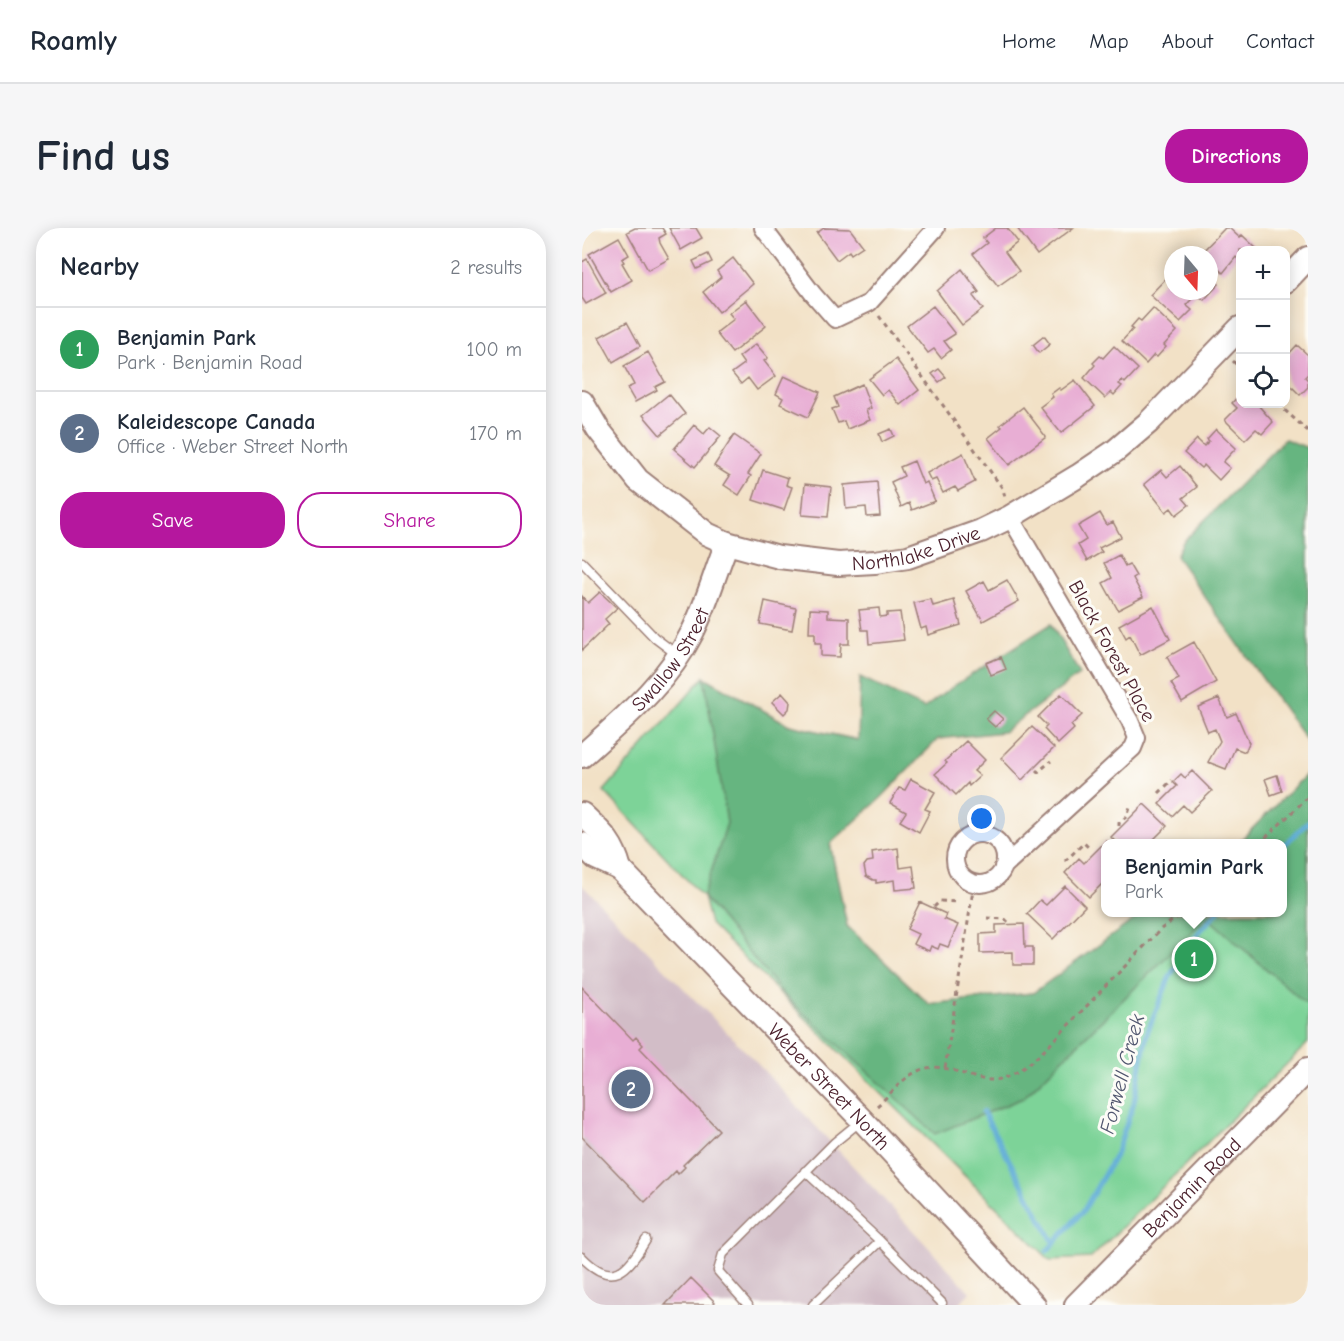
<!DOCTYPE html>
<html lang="en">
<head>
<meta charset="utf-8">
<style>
	body { margin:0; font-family:"Comic Neue",sans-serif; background:#f6f6f7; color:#1f2937 }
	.controls { position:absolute; right:18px; top:18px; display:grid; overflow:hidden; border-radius:12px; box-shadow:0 3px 15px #0003 }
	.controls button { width:54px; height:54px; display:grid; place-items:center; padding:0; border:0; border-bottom:2px solid #e0e1e3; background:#fff; color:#1f2937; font:30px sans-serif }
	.compass { position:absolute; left:582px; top:18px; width:54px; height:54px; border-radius:50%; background:#fff; box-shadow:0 3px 15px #0003; rotate:161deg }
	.you { position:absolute; left:400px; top:591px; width:21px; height:21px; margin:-15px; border:4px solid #fff; border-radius:50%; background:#1a73e8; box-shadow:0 0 0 9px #1a73e833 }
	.badge { display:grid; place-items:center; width:39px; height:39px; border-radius:50%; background:#b5179e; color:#fff; font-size:20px; font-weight:700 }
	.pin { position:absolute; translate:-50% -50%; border:3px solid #fff; box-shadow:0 2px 6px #0006 }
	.popup { position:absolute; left:519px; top:611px; width:186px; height:78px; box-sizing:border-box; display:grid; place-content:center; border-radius:12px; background:#fff; filter:drop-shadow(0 2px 4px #0005); font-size:20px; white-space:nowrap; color:#747a83 }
	.popup b { font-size:22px; color:#1f2937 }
	.popup::after { content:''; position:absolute; left:50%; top:100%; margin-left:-12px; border:12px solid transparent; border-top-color:#fff }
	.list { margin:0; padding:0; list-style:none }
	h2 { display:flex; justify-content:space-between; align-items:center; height:78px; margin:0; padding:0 24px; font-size:26px }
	h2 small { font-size:20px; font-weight:400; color:#747a83 }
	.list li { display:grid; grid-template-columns:39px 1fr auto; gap:18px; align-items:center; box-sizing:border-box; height:84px; padding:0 24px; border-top:2px solid #e0e1e3 }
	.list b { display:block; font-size:22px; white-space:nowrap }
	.list p { margin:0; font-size:20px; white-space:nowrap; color:#747a83 }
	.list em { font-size:20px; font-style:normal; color:#747a83 }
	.actions { display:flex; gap:12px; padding:18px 24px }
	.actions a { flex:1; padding:14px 0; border:2px solid #b5179e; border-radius:24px; text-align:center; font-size:21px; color:#b5179e }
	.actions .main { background:#b5179e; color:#fff }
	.icon { flex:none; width:33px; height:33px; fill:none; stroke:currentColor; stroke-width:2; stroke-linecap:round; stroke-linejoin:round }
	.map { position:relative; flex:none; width:726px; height:1077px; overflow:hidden; border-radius:24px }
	header { display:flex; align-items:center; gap:36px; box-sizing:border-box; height:84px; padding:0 30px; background:#fff; border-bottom:2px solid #e0e1e3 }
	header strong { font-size:28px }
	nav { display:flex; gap:33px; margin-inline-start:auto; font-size:21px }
	.intro { display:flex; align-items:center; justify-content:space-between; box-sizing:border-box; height:144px; padding:0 36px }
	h1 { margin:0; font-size:42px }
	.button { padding:15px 27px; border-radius:24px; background:#b5179e; color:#fff; font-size:21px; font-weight:700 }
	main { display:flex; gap:36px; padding:0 36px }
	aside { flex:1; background:#fff; border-radius:24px; box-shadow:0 3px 15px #0003 }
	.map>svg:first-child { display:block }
	.industrial { fill:#d2bdc7 }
	.green { fill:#7dd398; stroke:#647962; stroke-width:1.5 }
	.forest { fill:#66b580; stroke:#586a56; stroke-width:1.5 }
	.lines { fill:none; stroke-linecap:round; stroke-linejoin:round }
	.stream { stroke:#5cabd6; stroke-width:5 }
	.building { fill:#e8aed4 }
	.lane-casing { stroke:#9e8078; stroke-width:11 }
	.street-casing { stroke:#9e8078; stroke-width:20 }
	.secondary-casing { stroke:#9e8078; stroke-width:26 }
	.path { stroke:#9e8078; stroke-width:3; stroke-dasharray:4.5 4.5; stroke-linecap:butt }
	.lane { stroke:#fff; stroke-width:8 }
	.street { stroke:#fff; stroke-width:16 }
	.secondary { stroke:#fff; stroke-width:22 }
	.labels { text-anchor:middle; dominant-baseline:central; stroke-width:6; stroke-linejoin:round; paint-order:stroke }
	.street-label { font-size:20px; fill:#4a1f2b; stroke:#fdfcf7 }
	.water-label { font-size:21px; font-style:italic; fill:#51576f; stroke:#fdfcf7 }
</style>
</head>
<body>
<header>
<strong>Roamly</strong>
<nav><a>Home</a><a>Map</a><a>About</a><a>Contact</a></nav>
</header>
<div class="intro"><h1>Find us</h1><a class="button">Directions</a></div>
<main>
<aside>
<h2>Nearby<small>2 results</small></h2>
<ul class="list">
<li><span class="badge" style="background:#2e9e5b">1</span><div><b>Benjamin Park</b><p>Park · Benjamin Road</p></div><em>100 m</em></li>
<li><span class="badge" style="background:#5c6f8a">2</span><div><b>Kaleidescope Canada</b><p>Office · Weber Street North</p></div><em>170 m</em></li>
</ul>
<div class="actions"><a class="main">Save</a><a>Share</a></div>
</aside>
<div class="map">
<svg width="726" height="1077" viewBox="0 0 726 1077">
	<rect width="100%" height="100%" fill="#fdfcf7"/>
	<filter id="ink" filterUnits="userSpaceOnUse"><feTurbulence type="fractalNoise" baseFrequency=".0167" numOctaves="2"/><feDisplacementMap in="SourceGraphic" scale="12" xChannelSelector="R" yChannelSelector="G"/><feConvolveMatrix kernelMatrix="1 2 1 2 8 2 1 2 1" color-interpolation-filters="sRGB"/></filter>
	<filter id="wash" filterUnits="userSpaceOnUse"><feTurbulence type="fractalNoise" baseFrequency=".008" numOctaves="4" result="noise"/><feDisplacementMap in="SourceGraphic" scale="24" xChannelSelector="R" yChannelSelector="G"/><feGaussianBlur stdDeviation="1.35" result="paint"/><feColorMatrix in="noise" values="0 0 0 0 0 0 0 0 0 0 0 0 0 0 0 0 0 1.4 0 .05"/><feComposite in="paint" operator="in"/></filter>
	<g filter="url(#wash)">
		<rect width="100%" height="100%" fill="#f2e1c6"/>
		<path class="industrial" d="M0 657 173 833 388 1064 376 1077H0Z"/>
		<path class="green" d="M122 449 207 497 277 512 248 616 265 698 347 776 451 765 565 685 700 684V616L656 615 726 545V815L509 1030 468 1032 128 696 121 669 22 563Z"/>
		<path class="forest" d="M703 211 726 220V515L594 328 601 314Z
			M469 396 498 446 421 504 356 511 299 570 248 616 265 698 347 776 451 765 561 685 700 684V616L656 615 726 545V775H723L625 689 441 870 353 906 202 767 121 669 145 595 122 449 207 497 276 512 278 449 342 480 373 457Z"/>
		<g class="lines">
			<path class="stream" d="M700 619 726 594
				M401 884 472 1015
				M465 1023 502 982 535 924 552 874 565 805 588 748 616 705 636 684"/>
		</g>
		<g id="blocks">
			<path class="building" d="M53 0H80L84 6 77 10 78 15 87 31 66 42 45 4Z
				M87 0H114L120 10 99 22Z
				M242 0 268 1 281 18 269 26 267 23 255 32 235 5Z
				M414 0H425L436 14 423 24 437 43 416 58 391 26 405 15 401 10Z
				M435 0H491L455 27Z
				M643 0H647L658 10 660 7 674 20 672 22H658V33L654 29 641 45 627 32V27H621L619 25Z
				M37 9 47 27 40 31 42 34 40 35 50 52 29 64 7 26Z
				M126 26 130 34 115 41 111 33Z
				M151 30 171 56 137 84 121 64 139 49 135 43Z
				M5 31 24 65 4 76 0 70V34Z
				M380 41 397 64 391 68 401 81 380 97 355 63Z
				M591 43V63H627V46L637 56 622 72 615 66 604 77 610 82 598 94 568 67Z
				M164 72 184 98 150 125 134 105 152 91 147 85Z
				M351 78 373 106 362 113 369 122 359 130 352 121 346 125 325 98Z
				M571 80 595 103 582 117 584 119 575 129 572 127 564 136 540 113 551 101 549 99 556 91 559 93Z
				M45 94 58 118 31 134 17 109Z
				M462 108 468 116 457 125 451 117Z
				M174 116 186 130 182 133 194 148 175 162 166 150 159 156 150 145 162 136 157 129Z
				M715 117 726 127V146L723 149 726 152V159L718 167 704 153V129Z
				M532 118 556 141 543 155 540 152 537 156 540 158 532 167 529 164 523 170 502 150 513 137 511 135 518 128 521 130Z
				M66 124 83 154 73 159 75 162 53 174 45 160 52 157 42 138Z
				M314 131 337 162 318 177 306 162 300 167 287 151Z
				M357 141 364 149 357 154 350 146Z
				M202 148 238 164 226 189 198 176 201 170 194 166Z
				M493 152 513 178 479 205 458 179 471 169 469 166 477 160 479 162Z
				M280 156 289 180 284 182 288 192 265 201 262 193 256 195 250 181 256 179 252 169Z
				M87 166 103 186 78 207 61 187Z
				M658 166V176H677L676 177 691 194 680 206 674 201 663 212 643 192 655 180 650 175Z
				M441 179 464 209 427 237 406 210 420 199 418 197Z
				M112 197 122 206 128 199 139 208 113 239 92 221Z
				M309 201 312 208 300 214 297 206Z
				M634 201 654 220 641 234 648 240 637 252 622 237 619 240 602 225 615 211 622 218 627 213 625 211Z
				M152 207 179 226 166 246 169 248 157 267 142 257 148 248 132 238Z
				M381 225 393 254 376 263 373 259 361 265 354 251 349 253 345 245Z
				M332 233 341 256 345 254 353 273 330 282 327 275 319 279 309 254 322 248 318 239Z
				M598 238 615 259 601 270 607 277 594 287 589 280 584 284 562 256 579 242 585 249Z
				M181 242 206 250 204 257 210 259 202 282 171 272Z
				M295 254 298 288 285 289 284 279 264 281 262 257Z
				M223 256 249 259 246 289 220 287Z
				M518 285 525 297 531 294 539 309 517 320 520 324 505 333 496 317 504 312 496 298Z
				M537 327 543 338 547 336 554 348 551 350 561 369 536 382 521 355 530 350 522 335Z
				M425 352 437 373 401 393 384 363 402 353 407 362Z
				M18 364 35 380 23 391 27 396 0 422V368L6 375Z
				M349 371 351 378 372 372 379 397 346 407 344 399 339 401 332 375Z
				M183 373 214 380 210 402 178 396Z
				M571 378 588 411 558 427 548 407 544 410 537 397Z
				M297 380 298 389 305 388V385L318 384 322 412 287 416 286 402H280L277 382Z
				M228 381 246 382V389L267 390V416H259L258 429 239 428V415H233V405H227Z
				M612 414 634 454 600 474 589 455 597 451 585 429Z
				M419 429 424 441 409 447 404 435Z
				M200 465 208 474 207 481 202 486 190 474Z
				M479 466 500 487 489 497 492 501 476 516 462 501 465 498 456 489Z
				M637 470 645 489 654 485 667 515 663 524 653 520 644 541 626 534 638 513 633 501 626 504 616 479Z
				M412 483 421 491 413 499 404 491Z
				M450 499 472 520 440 552 419 530Z
				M384 513 403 532 392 543 398 548 387 558 386 555 374 567 353 546 365 535 363 533Z
				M610 543 630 563 608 584 601 577 590 588 577 576 595 558 591 554 599 546 603 550Z
				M695 547 700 563 689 567 683 551Z
				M329 551 353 564 343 581 348 583 337 604 318 593 324 584 308 575 317 560 323 562Z
				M562 576 585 598 567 616H535L529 609Z
				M524 613V652L507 669 483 645 497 630 502 635Z
				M316 620 318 640 331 638 334 660 313 662 312 652 294 655V652H291L284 648 282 638 285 634 291 633 290 624Z
				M483 658 503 678 471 711 445 686 458 672 464 677Z
				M338 674 364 686 362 691 376 697 366 719 358 716 356 721 349 718 347 723 331 716 336 706 325 701Z
				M442 696 443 719H451V737H431V724L398 725V706L414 705V697Z
				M0 759 51 812 54 809 61 817 58 820 137 902 101 937 103 939 96 946 94 943 63 974 0 909Z
				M109 1050 133 1074 130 1077H83Z"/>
		</g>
	</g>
	<g filter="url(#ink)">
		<use href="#blocks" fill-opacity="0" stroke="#9e8078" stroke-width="1.5"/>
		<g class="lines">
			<g class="lane-casing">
				<path id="lane" d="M0 334 73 410 97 428
					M223 943 298 1013 231 1077
					M298 1013 360 1075
					M0 1029C31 1061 46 1042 64 1012
					M166 1077 136 1043 141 1026 253 914 280 892"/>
			</g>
			<g class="street-casing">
				<path id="street" d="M181 0 231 66 253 91 287 75 354 0
					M373 631a25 25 0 1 1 50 0a25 25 0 1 1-50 0Z
					M421 639 551 520 555 510 548 493 428 289"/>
			</g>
			<g class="secondary-casing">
				<g id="secondary">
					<path d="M704 53 726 30"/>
					<path id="s1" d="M0 174 16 201 56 252 125 306 145 315 197 329 256 336 293 334 326 329 399 303 428 289 496 248 533 223 567 194 658 100"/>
					<path id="s2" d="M0 528C41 491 85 455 110 405 125 376 133 344 145 315"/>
					<path d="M0 586C20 605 31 614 38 641"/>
					<path id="s3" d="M0 616 14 630 38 641 280 892 452 1077"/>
					<path id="s4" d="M494 1077 726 841"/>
				</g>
			</g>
			<path class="path" d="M297 88 421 261 423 269
				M651 133 658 140
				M696 176 726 203
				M454 542 456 544 469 533
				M577 565 590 552
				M537 598V595L545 588 548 579
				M677 616 726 569
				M483 633 502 615 508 621
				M352 679 358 673 375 674
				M405 690 423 691 426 694
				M363 840 392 656
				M295 878C309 866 322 847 341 841 370 832 395 861 425 849 452 837 474 810 494 789 522 760 551 730 579 701L602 684"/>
			<use href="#lane" class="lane"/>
			<use href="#street" class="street"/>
			<use href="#secondary" class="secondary"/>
		</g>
	</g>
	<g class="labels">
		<g class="street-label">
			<text stroke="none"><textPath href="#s1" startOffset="399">Northlake Drive</textPath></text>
			<text transform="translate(530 423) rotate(61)">Black Forest Place</text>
			<text stroke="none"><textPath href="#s2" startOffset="132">Swallow Street</textPath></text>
			<text stroke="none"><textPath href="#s3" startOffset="348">Weber Street North</textPath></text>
			<text stroke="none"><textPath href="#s4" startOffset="165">Benjamin Road</textPath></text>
		</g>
		<g class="water-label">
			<text transform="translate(540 846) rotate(-75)">Forwell Creek</text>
		</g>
	</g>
</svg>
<div class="controls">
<button>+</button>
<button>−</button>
<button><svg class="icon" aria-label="locate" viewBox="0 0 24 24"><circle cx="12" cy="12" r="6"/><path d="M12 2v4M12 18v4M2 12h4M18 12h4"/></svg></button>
</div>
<svg class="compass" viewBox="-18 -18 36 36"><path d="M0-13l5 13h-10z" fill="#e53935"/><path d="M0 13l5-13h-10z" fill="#747a83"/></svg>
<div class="you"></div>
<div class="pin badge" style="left:612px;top:731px;background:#2e9e5b">1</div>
<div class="popup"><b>Benjamin Park</b>Park</div>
<div class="pin badge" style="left:49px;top:861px;background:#5c6f8a">2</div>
</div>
</main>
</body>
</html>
